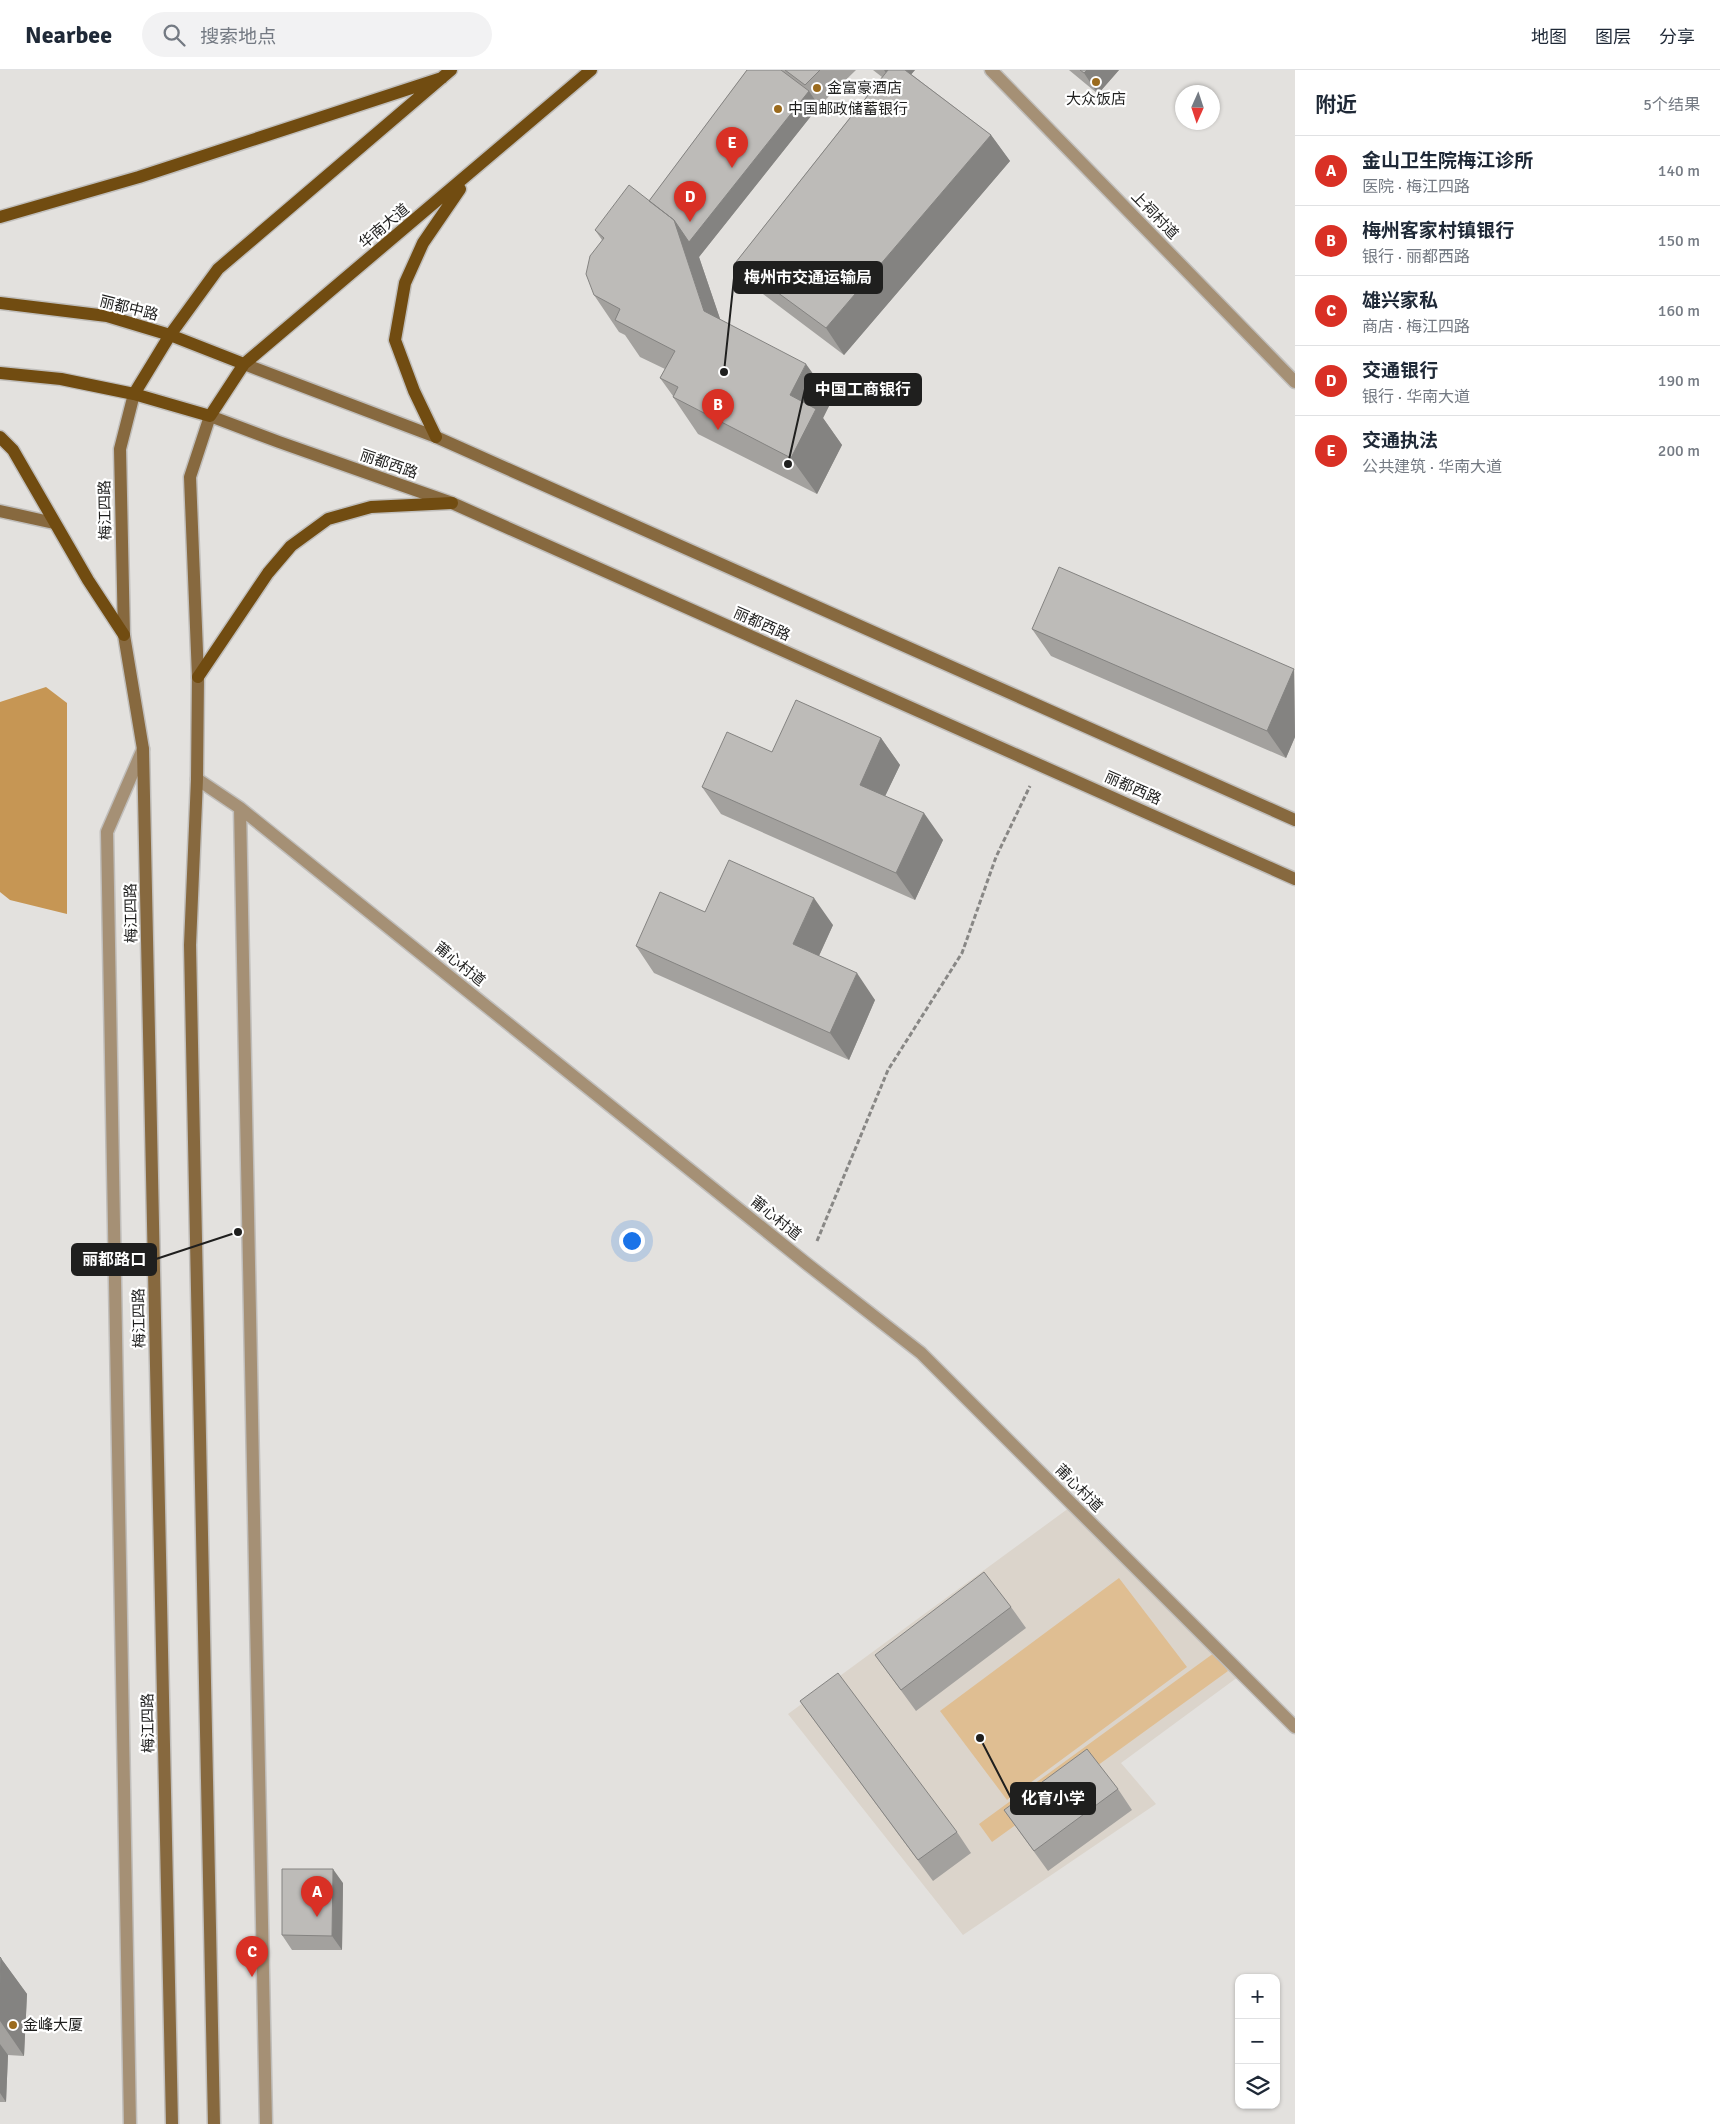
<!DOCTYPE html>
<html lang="zh">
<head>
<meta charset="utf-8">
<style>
	body { margin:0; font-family:Signika,"Noto Sans SC",sans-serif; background:#f2f2f3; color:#1f2937 }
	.controls { position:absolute; right:15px; bottom:15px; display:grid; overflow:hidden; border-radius:10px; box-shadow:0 1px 4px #0004 }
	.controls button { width:45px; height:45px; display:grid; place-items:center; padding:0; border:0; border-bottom:1px solid #e0e1e3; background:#fff; color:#1f2937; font:25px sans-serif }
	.compass { position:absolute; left:1175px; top:15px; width:45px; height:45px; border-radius:50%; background:#fff; box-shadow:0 1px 4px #0004; rotate:183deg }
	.you { position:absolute; left:631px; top:1170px; width:18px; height:18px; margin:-12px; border:4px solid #fff; border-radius:50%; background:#1a73e8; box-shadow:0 0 0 8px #1a73e833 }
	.badge { display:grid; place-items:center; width:32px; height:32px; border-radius:50%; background:#d93025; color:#fff; font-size:16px; font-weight:700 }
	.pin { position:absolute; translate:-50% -41px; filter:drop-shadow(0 1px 2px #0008) }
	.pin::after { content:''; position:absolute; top:26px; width:18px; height:15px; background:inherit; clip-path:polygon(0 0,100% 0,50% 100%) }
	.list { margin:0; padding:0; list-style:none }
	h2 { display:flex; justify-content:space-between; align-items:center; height:65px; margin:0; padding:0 20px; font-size:21px }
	h2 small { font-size:16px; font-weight:400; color:#747a83 }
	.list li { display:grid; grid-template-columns:32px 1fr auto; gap:15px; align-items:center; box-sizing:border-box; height:70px; padding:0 20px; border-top:1px solid #e0e1e3 }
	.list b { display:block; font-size:19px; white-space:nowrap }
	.list p { margin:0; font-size:16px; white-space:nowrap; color:#747a83 }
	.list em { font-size:16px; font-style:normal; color:#747a83 }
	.icon { flex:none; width:28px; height:28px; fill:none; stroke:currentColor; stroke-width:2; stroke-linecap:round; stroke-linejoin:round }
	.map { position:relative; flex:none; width:1295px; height:2054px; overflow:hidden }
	header { display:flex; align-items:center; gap:30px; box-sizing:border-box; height:70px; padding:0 25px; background:#fff; border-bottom:1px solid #e0e1e3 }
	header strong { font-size:24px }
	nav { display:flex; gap:28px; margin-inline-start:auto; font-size:18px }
	.search { width:350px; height:45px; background:#f2f2f3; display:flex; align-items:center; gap:12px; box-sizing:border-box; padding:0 18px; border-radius:28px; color:#747a83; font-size:19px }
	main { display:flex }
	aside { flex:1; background:#fff }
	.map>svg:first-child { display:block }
	.built { fill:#dbd4cb }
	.green { fill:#dfbe92 }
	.water { fill:#c69654 }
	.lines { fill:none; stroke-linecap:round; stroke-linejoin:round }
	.street-casing { stroke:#c0bebb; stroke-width:15 }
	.secondary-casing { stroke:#c0bebb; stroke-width:15 }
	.primary-casing { stroke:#c0bebb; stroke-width:15 }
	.path { stroke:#888785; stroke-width:3; stroke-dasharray:5 2.5; stroke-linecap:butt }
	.street { stroke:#a59075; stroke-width:12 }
	.secondary { stroke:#87693f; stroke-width:12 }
	.primary { stroke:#714c11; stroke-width:12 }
	.wall { fill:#a3a19e }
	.shaded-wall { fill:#848381 }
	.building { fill:#bdbbb8; stroke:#848381 }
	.poi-dot { fill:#9b6b1e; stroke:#fff; stroke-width:2 }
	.labels { text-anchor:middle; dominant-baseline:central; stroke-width:4.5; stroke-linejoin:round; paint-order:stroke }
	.poi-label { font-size:15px; fill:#1f1f1e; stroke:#fff; text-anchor:start }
	.street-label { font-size:15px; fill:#1f1f1e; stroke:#fff }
	.leader { fill:none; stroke:#1f1f1e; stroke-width:2 }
	.callout-dot { fill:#1f1f1e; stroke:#fff; stroke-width:2 }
	.callout { fill:#1f1f1e; stroke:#1f1f1e; stroke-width:2 }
	.callout-label { font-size:16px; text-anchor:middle; font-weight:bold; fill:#fff }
</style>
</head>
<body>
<header>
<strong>Nearbee</strong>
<div class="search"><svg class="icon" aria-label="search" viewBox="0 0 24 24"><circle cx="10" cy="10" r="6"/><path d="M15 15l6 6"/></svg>搜索地点</div>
<nav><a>地图</a><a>图层</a><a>分享</a></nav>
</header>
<main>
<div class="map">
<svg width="1295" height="2054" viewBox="0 0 1295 2054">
	<rect width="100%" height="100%" fill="#e3e1de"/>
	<path class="built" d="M1073 1435 1242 1604 1121 1693 1156 1734 963 1865 788 1644Z"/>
	<path class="green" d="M1119 1508 1187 1597 1007 1730 940 1641Z
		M1214 1583 1228 1601 992 1772 979 1754Z"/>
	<path class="water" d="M46 617 67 633V844L10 830 0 822V632Z"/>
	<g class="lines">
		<g class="street-casing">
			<path id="street" d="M991 0 1295 312
				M197 709 240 738 807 1194 921 1283 1295 1657
				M240 738 266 2054
				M130 2054 107 762 143 679"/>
		</g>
		<g class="secondary-casing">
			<path id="secondary" d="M244 294 436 367 1295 750
				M134 324 120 379 124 565 143 679 172 2054
				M0 441 54 453
				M214 2054 190 875 197 709 198 607 190 407 210 346 279 372 452 433 1295 809"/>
		</g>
		<g class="primary-casing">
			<path id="primary" d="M0 147 139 107 442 8
				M0 233 107 246 170 265 244 294
				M0 303 61 309 134 324 210 346 244 294 591 0
				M134 324 170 265 218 199 451 0
				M0 367 13 380 88 510 124 565
				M436 367 414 321 395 270 405 213 423 173 460 119
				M198 607 268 503 291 476 328 449 371 437 452 433"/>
		</g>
		<path class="path" d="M817 1171 888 1000 962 883 996 787 1030 716"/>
		<use href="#street" class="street"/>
		<use href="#secondary" class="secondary"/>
		<use href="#primary" class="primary"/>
	</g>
	<path class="wall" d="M747 0H856L819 36 699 187 720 249 832 330 823 348 842 375 817 424 698 364 673 327V326L660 308 665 299 640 287 625 265 619 262 594 225 602 170 595 160 649 131Z
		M873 0H915L911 4 991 65 1010 91 844 285 755 218 736 192 882 7Z
		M1069 0H1119L1098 24Z
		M1032 559 1294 599 1295 667 1286 688 1051 586Z
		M881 668 900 695 885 726 943 770 915 830 721 744 702 717 772 682Z
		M705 842 833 855 819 886 875 930 849 990 654 903 636 876Z
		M1011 1537 1026 1558 916 1641 875 1585Z
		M800 1631 957 1762 971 1783 933 1811Z
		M1118 1719 1132 1740 1048 1801 1004 1740Z
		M343 1813 342 1880H292L282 1865Z
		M0 1887 27 1924 24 1986 8 1985 6 2032H0Z"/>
	<path class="shaded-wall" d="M884 0H915L898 20Z
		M1087 0H1119L1098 24 1084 3Z
		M809 21 819 36 699 187 730 278 704 241 674 150Z
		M991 65 1010 91 844 285 826 258Z
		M806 294 832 330 823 348 842 375 817 424 791 388 790 325Z
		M1294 599 1295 667 1286 688 1267 661Z
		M881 668 900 695 878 741 860 715Z
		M924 743 943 770 915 830 896 803Z
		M814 828 833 855 812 901 793 874Z
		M857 903 875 930 849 990 830 963Z
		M333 1799 343 1813 342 1880 332 1866Z
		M0 1887 27 1924 24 1986 0 1951Z
		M0 1974 8 1985 6 2032 0 2023Z"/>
	<path class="building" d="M747 0H781L809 21 689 172 674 150 649 131Z
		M785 0H820L805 15Z
		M888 0H905L991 65 826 258 736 192Z
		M1080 0H1087L1084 3Z
		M629 115 674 150 704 241 806 294 790 325 816 339 791 388 673 327 678 317 660 308 675 281 615 250 620 239 594 225 586 204 590 186 604 168 595 160Z
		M1059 497 1294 599 1267 661 1032 559Z
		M796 630 881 668 860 715 924 743 896 803 702 717 727 662 772 682Z
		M729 790 814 828 793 874 857 903 830 963 636 876 660 822 705 842Z
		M984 1502 1011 1537 901 1620 875 1585Z
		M838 1603 957 1762 918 1790 800 1631Z
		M1087 1679 1118 1719 1034 1781 1004 1740Z
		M282 1799H333L332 1866 282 1865Z
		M0 1887 1 1888 0 1914Z"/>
	<g class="poi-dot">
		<circle cx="1096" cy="12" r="5"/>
		<circle cx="817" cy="18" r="5"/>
		<circle cx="778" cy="39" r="5"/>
		<circle cx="13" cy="1955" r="5"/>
	</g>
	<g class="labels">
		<g class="poi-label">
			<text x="827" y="18">金富豪酒店</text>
			<text x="1096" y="29" text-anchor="middle">大众饭店</text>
			<text x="788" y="39">中国邮政储蓄银行</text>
			<text x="23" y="1955">金峰大厦</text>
		</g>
		<g class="street-label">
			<text transform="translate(1155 145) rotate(46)">上祠村道</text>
			<text transform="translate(384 156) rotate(-40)">华南大道</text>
			<text transform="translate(129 238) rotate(14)">丽都中路</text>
			<text transform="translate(389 394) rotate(19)">丽都西路</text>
			<text transform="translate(105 440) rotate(-91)">梅江四路</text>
			<text transform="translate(762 554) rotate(24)">丽都西路</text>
			<text transform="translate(1133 718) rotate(24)">丽都西路</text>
			<text transform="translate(131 843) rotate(-91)">梅江四路</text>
			<text transform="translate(460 894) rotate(39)">莆心村道</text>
			<text transform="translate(776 1148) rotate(39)">莆心村道</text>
			<text transform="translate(139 1248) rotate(-91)">梅江四路</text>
			<text transform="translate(1079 1418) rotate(45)">莆心村道</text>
			<text transform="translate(148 1653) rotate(-91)">梅江四路</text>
		</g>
	</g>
	<path class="leader" d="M724 302L734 208M788 394L805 319M238 1162L156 1189M980 1668L1011 1728"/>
	<g class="callout-dot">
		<circle cx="724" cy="302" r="5"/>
		<circle cx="788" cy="394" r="5"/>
		<circle cx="238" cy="1162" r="5"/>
		<circle cx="980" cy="1668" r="5"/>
	</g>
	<g class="callout">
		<rect x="734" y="192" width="148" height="31" rx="5"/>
		<rect x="805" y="304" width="116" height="31" rx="5"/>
		<rect x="72" y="1174" width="84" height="31" rx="5"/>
		<rect x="1011" y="1713" width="84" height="31" rx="5"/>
	</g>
	<g class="callout-label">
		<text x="808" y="213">梅州市交通运输局</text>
		<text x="863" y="325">中国工商银行</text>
		<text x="114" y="1195">丽都路口</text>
		<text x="1053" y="1734">化育小学</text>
	</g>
</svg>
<div class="controls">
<button>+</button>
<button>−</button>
<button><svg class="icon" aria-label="layers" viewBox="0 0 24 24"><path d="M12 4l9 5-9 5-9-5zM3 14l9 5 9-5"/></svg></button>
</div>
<svg class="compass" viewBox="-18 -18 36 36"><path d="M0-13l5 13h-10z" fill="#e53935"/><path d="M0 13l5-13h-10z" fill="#747a83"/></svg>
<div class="you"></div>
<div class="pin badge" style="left:317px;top:1847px">A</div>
<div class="pin badge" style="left:718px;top:360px">B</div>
<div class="pin badge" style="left:252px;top:1907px">C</div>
<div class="pin badge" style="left:690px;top:152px">D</div>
<div class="pin badge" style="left:732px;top:98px">E</div>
</div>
<aside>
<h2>附近<small>5个结果</small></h2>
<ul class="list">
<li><span class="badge">A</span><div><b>金山卫生院梅江诊所</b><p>医院 · 梅江四路</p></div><em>140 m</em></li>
<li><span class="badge">B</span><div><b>梅州客家村镇银行</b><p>银行 · 丽都西路</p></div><em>150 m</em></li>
<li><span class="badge">C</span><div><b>雄兴家私</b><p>商店 · 梅江四路</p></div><em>160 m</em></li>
<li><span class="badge">D</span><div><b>交通银行</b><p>银行 · 华南大道</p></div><em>190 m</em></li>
<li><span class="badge">E</span><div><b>交通执法</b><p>公共建筑 · 华南大道</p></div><em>200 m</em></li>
</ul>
</aside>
</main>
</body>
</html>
